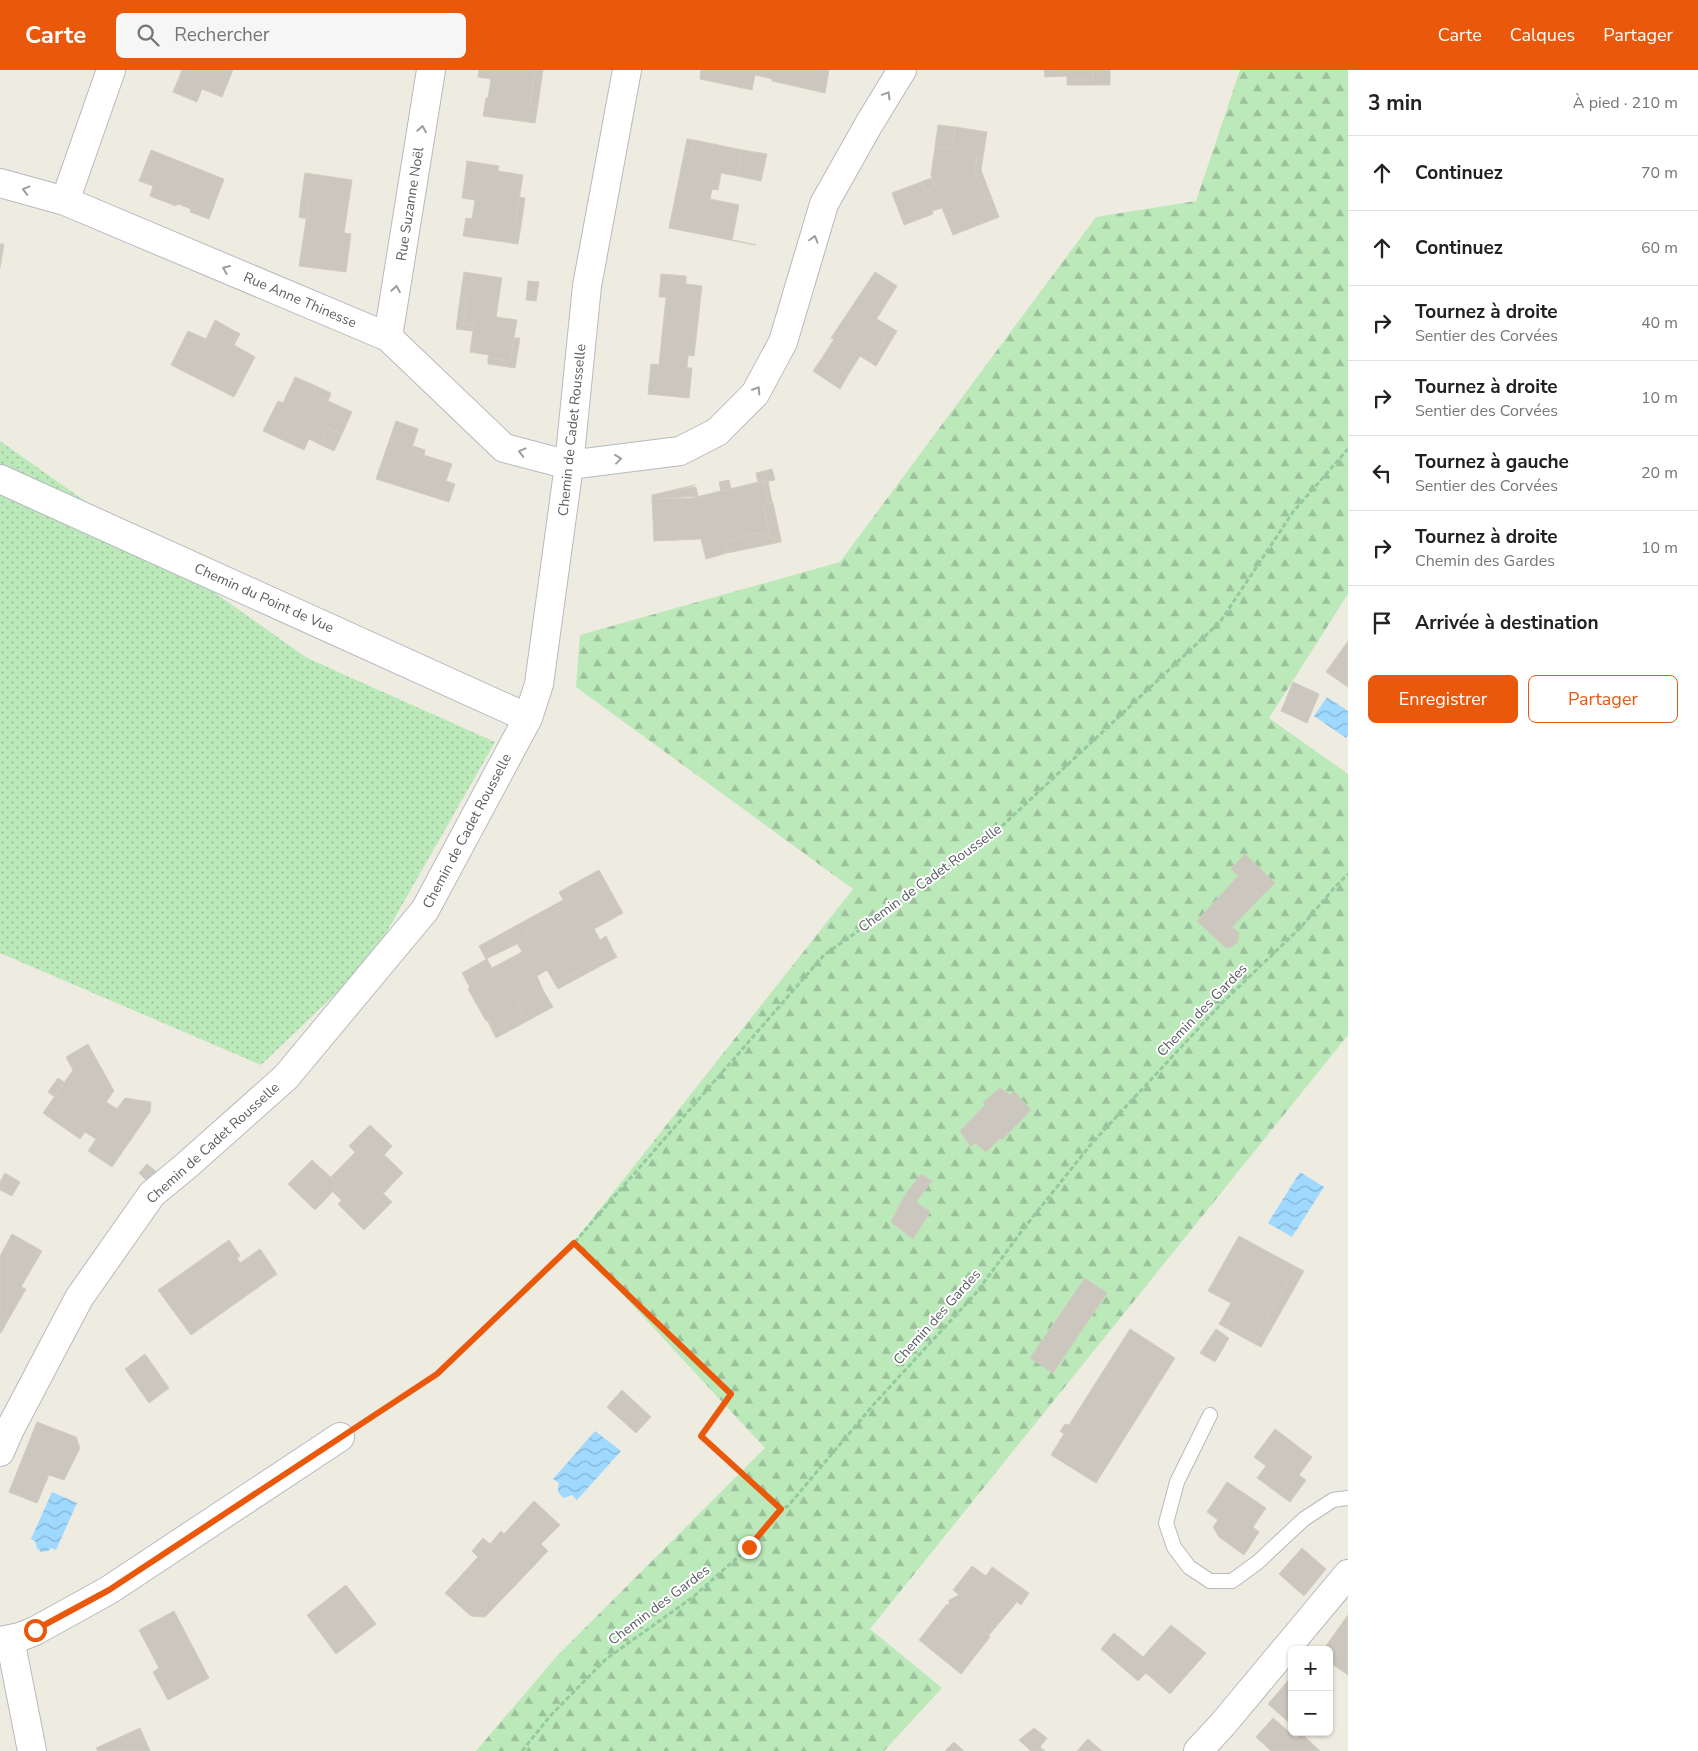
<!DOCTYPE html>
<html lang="fr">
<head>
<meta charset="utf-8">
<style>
	body { margin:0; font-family:"Nunito Sans",sans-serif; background:#f6f6f6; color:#222 }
	.controls { position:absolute; right:15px; bottom:15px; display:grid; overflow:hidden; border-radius:8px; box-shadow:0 1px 4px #0004 }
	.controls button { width:45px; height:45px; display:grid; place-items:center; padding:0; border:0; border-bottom:1px solid #e0e0e0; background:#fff; color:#222; font:25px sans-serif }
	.stop { position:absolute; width:15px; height:15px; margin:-11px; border:4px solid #ea580c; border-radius:50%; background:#fff }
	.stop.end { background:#ea580c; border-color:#fff; box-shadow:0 1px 5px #0008 }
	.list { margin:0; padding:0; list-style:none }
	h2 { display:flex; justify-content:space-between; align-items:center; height:65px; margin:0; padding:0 20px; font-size:21px }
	h2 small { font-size:16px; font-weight:400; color:#767676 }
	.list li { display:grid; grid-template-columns:32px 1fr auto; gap:15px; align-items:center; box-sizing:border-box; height:75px; padding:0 20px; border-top:1px solid #e0e0e0 }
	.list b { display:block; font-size:19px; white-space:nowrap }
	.list p { margin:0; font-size:16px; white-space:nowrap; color:#767676 }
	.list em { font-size:16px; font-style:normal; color:#767676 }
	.actions { display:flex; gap:10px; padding:15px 20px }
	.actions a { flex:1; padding:11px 0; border:1px solid #ea580c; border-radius:8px; text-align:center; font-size:18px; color:#ea580c }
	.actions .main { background:#ea580c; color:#fff }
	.icon { flex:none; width:28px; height:28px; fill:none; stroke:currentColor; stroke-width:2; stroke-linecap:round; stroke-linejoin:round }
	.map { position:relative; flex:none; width:1348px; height:1681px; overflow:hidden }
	header { display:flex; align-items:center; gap:30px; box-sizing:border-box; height:70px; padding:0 25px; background:#ea580c; color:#fff }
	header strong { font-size:24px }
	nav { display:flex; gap:28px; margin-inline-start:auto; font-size:18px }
	.search { width:350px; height:45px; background:#f6f6f6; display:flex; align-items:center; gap:12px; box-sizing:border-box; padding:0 18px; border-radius:8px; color:#767676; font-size:19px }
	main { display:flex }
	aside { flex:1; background:#fff }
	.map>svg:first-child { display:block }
	.grass { fill:url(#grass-dots) }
	.forest { fill:url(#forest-firs) }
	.water { fill:url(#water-waves) }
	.building { fill:#cbc7bf; stroke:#d3ccbe }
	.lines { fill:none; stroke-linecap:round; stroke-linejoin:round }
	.service-casing { stroke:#b6babf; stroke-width:16 }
	.minor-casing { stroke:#b6babf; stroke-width:30 }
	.path { stroke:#93caa0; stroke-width:3; stroke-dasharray:5 2.5; stroke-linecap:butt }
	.service { stroke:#fff; stroke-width:14 }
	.minor { stroke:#fff; stroke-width:28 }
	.oneway { stroke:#9b9ea1 }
	.route { stroke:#ea580c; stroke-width:6 }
	.labels { text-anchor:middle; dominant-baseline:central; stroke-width:4; stroke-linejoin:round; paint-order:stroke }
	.street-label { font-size:14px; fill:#595e63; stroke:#fff }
</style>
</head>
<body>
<header>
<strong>Carte</strong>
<div class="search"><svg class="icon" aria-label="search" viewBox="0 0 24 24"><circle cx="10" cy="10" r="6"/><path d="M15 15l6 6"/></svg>Rechercher</div>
<nav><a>Carte</a><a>Calques</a><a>Partager</a></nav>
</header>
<main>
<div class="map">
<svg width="1348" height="1681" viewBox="0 0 1348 1681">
	<defs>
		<pattern id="grass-dots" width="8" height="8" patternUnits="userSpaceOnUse" patternTransform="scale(1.25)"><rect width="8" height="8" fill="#bbe9ba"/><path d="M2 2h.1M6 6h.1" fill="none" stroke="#9bc09b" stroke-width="1.8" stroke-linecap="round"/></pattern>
		<pattern id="forest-firs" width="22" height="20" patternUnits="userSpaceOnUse" patternTransform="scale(1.25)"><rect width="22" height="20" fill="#bbe9ba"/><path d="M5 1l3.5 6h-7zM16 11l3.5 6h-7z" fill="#9bc09b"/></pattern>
		<pattern id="water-waves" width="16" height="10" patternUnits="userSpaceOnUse" patternTransform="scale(1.25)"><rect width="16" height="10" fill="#9fd9ff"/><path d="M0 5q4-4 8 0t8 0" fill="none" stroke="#85b3d2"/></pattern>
	</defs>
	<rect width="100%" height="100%" fill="#eeebe0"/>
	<path class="grass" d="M0 371 307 588 495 672 370 891 261 995 0 883Z"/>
	<path class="forest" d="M1240 0H1348V524L1269 648 1348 704V965L870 1559 942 1618 884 1681H476L557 1586 765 1378 574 1172 853 819 576 617 580 565 840 492 1096 147 1196 131Z"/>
	<path class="water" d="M1327 627 1348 641V665L1346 668 1314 646Z
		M1300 1102 1324 1117 1292 1167 1268 1153Z
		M595 1361 621 1381 577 1430 572 1425 564 1428C558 1424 557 1420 559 1413L553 1409Z
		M52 1422 77 1433 56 1480 51 1478 48 1481 41 1482 37 1478 35 1471 31 1469Z"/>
	<path class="building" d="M182 0H233L222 27 202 19 197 32 173 22Z
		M479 0H535L530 34 538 35 535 53 483 46 486 28H488L491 9 478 7Z
		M535 0H543L538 35 530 34Z
		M701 0H829L825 23 772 11V9L755 5 752 20 700 9Z
		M1044 0H1093V10H1067V6L1045 7Z
		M1093 0H1110V15H1067V10H1093Z
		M938 55 955 57 952 79 935 77Z
		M955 57 987 62 983 87 977 86 975 100 986 131 992 129 999 147 953 165 942 138 932 141 933 144 904 155 892 123 921 112 925 122 936 118 931 105 935 77 952 79Z
		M687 69 694 70 691 85 684 84Z
		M694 70 742 80 737 106 721 103 718 120 712 119 710 129 739 135 732 170 756 175 669 158 684 84 691 85Z
		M151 80 224 109 209 149 190 142 191 139 178 134 176 136 150 126 153 116 139 111Z
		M742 80 767 84 761 111 737 106Z
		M977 86 983 87 981 100 992 129 986 131 975 100Z
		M466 91 499 96 498 101 523 105 515 155 521 156 518 174 463 166 466 148 472 149 475 130 462 128 467 93Z
		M305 103 352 110 344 163 351 164 346 202 299 196 309 131 301 130Z
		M932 108 936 118 925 122 921 112Z
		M519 127 525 128 521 156 515 155Z
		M301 130 309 131 307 149 299 147Z
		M0 174H4L0 198Z
		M464 202 502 208 496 247 517 250 510 291 488 288 489 285 470 282 474 255 463 254 467 230 460 229Z
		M875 202 897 216 871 258 887 268 871 293 860 286 848 305 822 288 834 269 831 268Z
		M661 204 686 206V214L702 216 694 286 688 285 687 298H692L689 328 648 324 651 294 659 295 666 227H659Z
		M528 211 539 212 536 231 526 230Z
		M460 229 467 230 463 254 474 255 473 261 456 259Z
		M877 249 897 261 876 296 871 293 887 268 871 258Z
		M215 250 240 264 234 275 255 287 234 327 171 295 188 261 206 269Z
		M514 268H520L515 298 488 294V288L510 291Z
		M822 288 848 305 840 319 813 301Z
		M295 307 316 316 313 324 352 342 342 364 328 358 321 375 309 369 304 380 263 361 278 331 283 333Z
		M316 316 331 323 328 331 313 324Z
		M396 351 418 359 411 381 452 394 446 411 455 414 449 432 376 409Z
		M328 358 342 364 334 381 321 375Z
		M413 376 425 380 424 385 411 381Z
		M772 399 775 410 758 413 756 403Z
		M729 410 731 419 721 421 719 412Z
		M767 410 768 412 764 413 768 433 772 432 773 433 763 435 770 466 781 470 780 472 758 463 725 471 727 483 706 489 701 469 654 471 652 429 692 428Z
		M768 412 772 432 768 433 764 413Z
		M695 415 683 419 696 417 698 426 652 429V425Z
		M773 433 781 470 770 466 763 435Z
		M758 463 780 472 781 470V472L727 483 725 471Z
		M1348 571V617L1326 602Z
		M1293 612 1319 624 1307 653 1281 641Z
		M1245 784 1275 813 1261 827 1231 799Z
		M599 800 623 843 594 859 600 870 606 866 614 882 555 914 547 900 537 906 543 920 517 934 523 946 494 962 488 950 486 951 468 919 470 918 462 903 487 889 492 898 522 882 517 873 529 866 525 859 566 836 559 822Z
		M1238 806 1261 827 1232 857 1239 863 1238 872 1231 877 1226 878 1197 851Z
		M563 830 566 836 525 859 529 866 517 874 486 889 479 876Z
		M614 882 617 887 558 919 555 914Z
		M543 920 553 937 496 968 487 950 494 962 523 946 517 934Z
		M88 974 114 1021 106 1032 117 1039 125 1028 151 1032 150 1042 112 1097 88 1081 96 1069 85 1062 80 1069 43 1043 73 1000 66 987Z
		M58 1008 64 1012 55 1027 48 1022Z
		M1000 1018 1010 1025 1014 1021 1031 1040 1002 1070 1000 1068 986 1082 975 1073 971 1077 960 1061 985 1035 983 1032Z
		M370 1055 392 1076 384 1085 368 1069 355 1082 349 1076Z
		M368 1069 403 1103 360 1148 333 1122 339 1115 331 1107Z
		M312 1090 339 1115 315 1140 288 1114Z
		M147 1094 159 1104 149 1113 139 1103Z
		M5 1103 20 1112 12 1126 0 1120V1112Z
		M921 1104 932 1111 916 1132 905 1125Z
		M383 1123 392 1132 364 1160 338 1134 342 1130 360 1148Z
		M905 1125 930 1142 913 1169 891 1152Z
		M12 1164 42 1181 21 1217 26 1219 8 1250 0 1245V1186Z
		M1239 1166 1296 1197 1253 1273 1219 1254 1231 1233 1208 1221Z
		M229 1170 240 1186 237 1188 240 1193 260 1179 277 1204 191 1265 158 1220Z
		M1296 1197 1304 1201 1261 1277 1253 1273Z
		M1085 1208 1107 1223 1053 1303 1030 1288Z
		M0 1245 8 1250 1 1263 0 1262Z
		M1130 1259 1175 1288 1096 1413 1051 1385 1064 1364 1060 1361 1065 1354 1069 1355Z
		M1216 1259 1229 1268 1215 1292 1200 1283Z
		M145 1284 169 1318 149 1333 125 1299Z
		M622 1320 651 1347 636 1363 607 1337Z
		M37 1352 76 1367 80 1378 64 1410 49 1405 37 1433 9 1422Z
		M1275 1359 1312 1387 1299 1405 1306 1410 1290 1432 1257 1408 1266 1396 1254 1387Z
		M1227 1412 1266 1438 1253 1457 1259 1462 1244 1485 1219 1467 1213 1457 1218 1450 1207 1442Z
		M534 1431 560 1455 541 1474 548 1481 485 1547 471 1546 445 1523 478 1487 472 1481 483 1468 490 1474 501 1461 504 1464Z
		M1302 1478 1326 1499 1304 1526 1279 1504Z
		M972 1496 986 1506 992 1497 1029 1523 1021 1535 1009 1525 982 1559 990 1567 961 1604 919 1570 947 1534 949 1536V1530L959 1525 953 1520Z
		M346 1515 376 1554 336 1584 307 1545Z
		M1009 1525 1017 1532 989 1565 982 1559Z
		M174 1541 209 1608 168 1630 153 1602 159 1598 139 1560Z
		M1348 1545V1605L1329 1592V1580H1323Z
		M1171 1555 1206 1583 1170 1624 1146 1603 1138 1611 1101 1579 1114 1563 1143 1587Z
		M1292 1606V1655L1268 1634Z
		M1273 1648 1296 1668 1301 1663 1320 1681H1271L1256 1667Z
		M140 1658 150 1681H98L96 1678Z
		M1034 1658 1047 1668 1040 1677 1045 1681H1031L1019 1670Z
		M1088 1669 1102 1681H1077Z
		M954 1672 964 1681H945Z"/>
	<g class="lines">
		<g class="service-casing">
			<path id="service" d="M1210 1345 1177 1412 1166 1453 1174 1477 1189 1497 1210 1511H1232L1258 1492 1304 1449 1333 1430 1348 1428"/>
		</g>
		<g class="minor-casing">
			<path id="minor" d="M0 113 65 131 388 267 504 378 569 395 680 381 717 362 755 324 783 272 824 134 869 54 902 0
				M65 131 111 0
				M388 267 431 0
				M0 409 528 648
				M0 1382 10 1359 79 1228 152 1124 186 1096 286 1007 425 840 528 648 539 614 569 395 587 216 627 0
				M10 1569 32 1681
				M0 1571 20 1567 35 1561 109 1520 340 1367
				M1198 1681 1223 1654 1348 1504"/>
		</g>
		<path class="path" d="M574 1173 731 1324 701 1366 781 1439
			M364 1351 437 1304 574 1173 824 885 986 771 1220 552 1293 442 1348 379
			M522 1681 551 1645 606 1589 693 1527 749 1477 781 1439 788 1436 874 1334 976 1223 1024 1158 1092 1073 1223 932 1302 856 1334 818 1348 804"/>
		<use href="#service" class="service"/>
		<use href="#minor" class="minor"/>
	</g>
	<defs><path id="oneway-chevron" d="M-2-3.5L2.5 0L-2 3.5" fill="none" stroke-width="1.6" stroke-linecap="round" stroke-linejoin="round" transform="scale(1.25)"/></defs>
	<g class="oneway">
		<use href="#oneway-chevron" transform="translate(887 25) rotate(-59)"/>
		<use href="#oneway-chevron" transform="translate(422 59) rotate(-81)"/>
		<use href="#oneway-chevron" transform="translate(26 120) rotate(-165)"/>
		<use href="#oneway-chevron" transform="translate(814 169) rotate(-74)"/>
		<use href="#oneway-chevron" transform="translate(226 199) rotate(-157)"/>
		<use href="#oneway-chevron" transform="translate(396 219) rotate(-81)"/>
		<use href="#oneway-chevron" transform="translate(757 320) rotate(-57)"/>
		<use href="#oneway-chevron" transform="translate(522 382) rotate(-165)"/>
		<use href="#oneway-chevron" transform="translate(618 389) rotate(-7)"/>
	</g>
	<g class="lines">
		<path class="route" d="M35 1560 109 1520 437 1304 574 1173 731 1324 701 1366 781 1439 749 1477"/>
	</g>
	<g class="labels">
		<g class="street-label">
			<text transform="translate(410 134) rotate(-81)">Rue Suzanne Noël</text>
			<text transform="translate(300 230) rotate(23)">Rue Anne Thinesse</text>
			<text transform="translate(572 360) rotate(-84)">Chemin de Cadet Rousselle</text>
			<text transform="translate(264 528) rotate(24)">Chemin du Point de Vue</text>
			<text transform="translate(467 761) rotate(-62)">Chemin de Cadet Rousselle</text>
			<text transform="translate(930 808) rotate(-36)">Chemin de Cadet Rousselle</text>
			<text transform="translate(1202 940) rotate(-46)">Chemin des Gardes</text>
			<text transform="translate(213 1073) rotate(-42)">Chemin de Cadet Rousselle</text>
			<text transform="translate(937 1247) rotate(-48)">Chemin des Gardes</text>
			<text transform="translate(659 1535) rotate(-37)">Chemin des Gardes</text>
		</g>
	</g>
</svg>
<div class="controls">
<button>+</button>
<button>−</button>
</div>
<div class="stop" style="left:35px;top:1560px"></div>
<div class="stop end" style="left:749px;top:1477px"></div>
</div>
<aside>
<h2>3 min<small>À pied · 210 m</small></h2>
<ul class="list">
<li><svg class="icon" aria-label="ahead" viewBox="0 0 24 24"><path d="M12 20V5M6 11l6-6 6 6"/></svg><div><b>Continuez</b></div><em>70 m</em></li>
<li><svg class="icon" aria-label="ahead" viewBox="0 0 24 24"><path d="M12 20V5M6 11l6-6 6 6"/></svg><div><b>Continuez</b></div><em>60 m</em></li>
<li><svg class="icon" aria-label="right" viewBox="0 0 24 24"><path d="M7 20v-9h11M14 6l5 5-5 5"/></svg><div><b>Tournez à droite</b><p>Sentier des Corvées</p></div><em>40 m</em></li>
<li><svg class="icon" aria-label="right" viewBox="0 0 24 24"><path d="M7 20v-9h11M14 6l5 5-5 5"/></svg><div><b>Tournez à droite</b><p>Sentier des Corvées</p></div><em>10 m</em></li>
<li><svg class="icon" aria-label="left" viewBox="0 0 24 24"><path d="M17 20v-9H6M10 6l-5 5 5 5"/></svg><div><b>Tournez à gauche</b><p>Sentier des Corvées</p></div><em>20 m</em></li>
<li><svg class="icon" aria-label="right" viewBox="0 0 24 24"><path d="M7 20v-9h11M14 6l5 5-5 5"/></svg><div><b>Tournez à droite</b><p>Chemin des Gardes</p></div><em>10 m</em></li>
<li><svg class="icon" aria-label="arrive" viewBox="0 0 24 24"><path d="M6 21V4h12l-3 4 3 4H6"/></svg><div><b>Arrivée à destination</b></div></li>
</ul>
<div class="actions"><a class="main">Enregistrer</a><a>Partager</a></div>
</aside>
</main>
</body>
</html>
